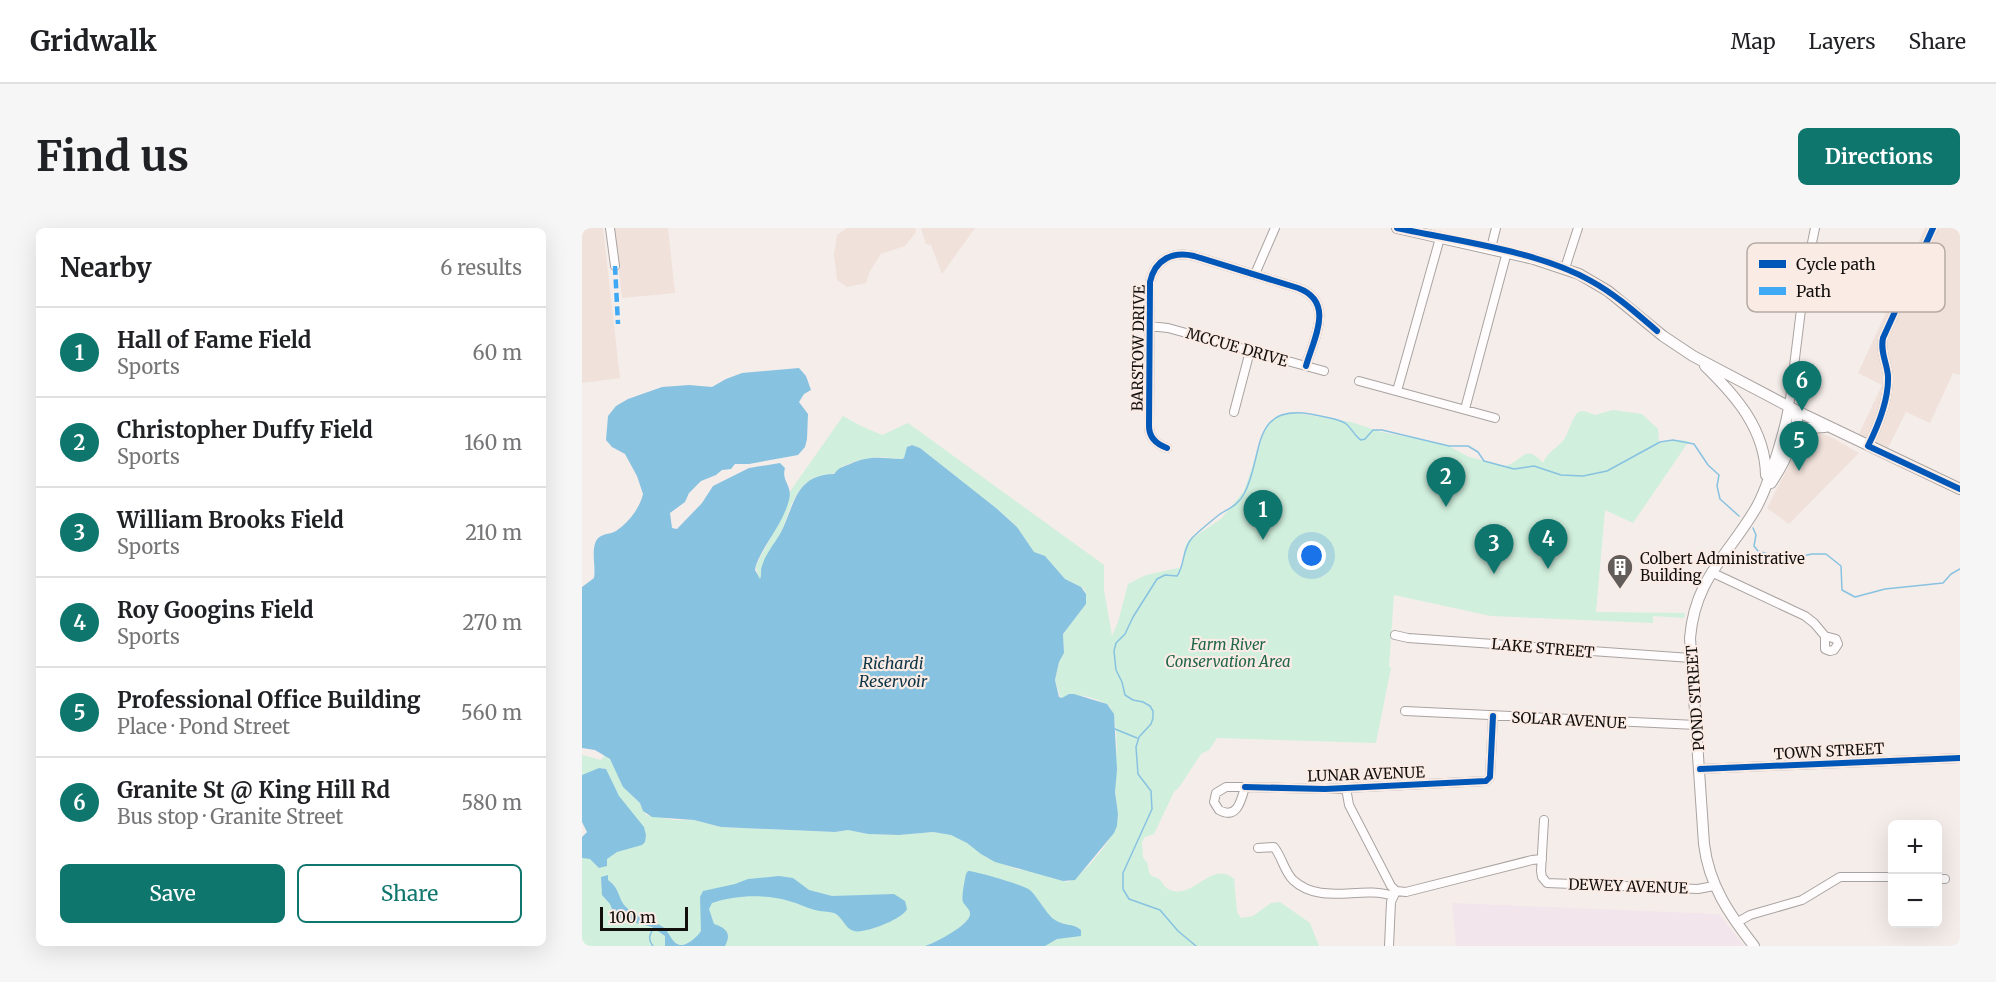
<!DOCTYPE html>
<html lang="en">
<head>
<meta charset="utf-8">
<style>
	body { margin:0; font-family:Merriweather,serif; background:#f6f6f6; color:#202124 }
	.controls { position:absolute; right:18px; bottom:18px; display:grid; overflow:hidden; border-radius:9px; box-shadow:0 6px 24px #0002 }
	.controls button { width:54px; height:54px; display:grid; place-items:center; padding:0; border:0; border-bottom:2px solid #e0e0e0; background:#fff; color:#202124; font:30px sans-serif }
	.scale { position:absolute; left:18px; bottom:15px; width:88px; box-sizing:border-box; padding-left:6px; border:3px solid #130f0d; border-top:0; font-size:16px; line-height:21px; white-space:nowrap; color:#130f0d; -webkit-text-stroke:4px #faece5; paint-order:stroke }
	.you { position:absolute; left:730px; top:328px; width:21px; height:21px; margin:-15px; border:4px solid #fff; border-radius:50%; background:#1a73e8; box-shadow:0 0 0 9px #1a73e833 }
	.badge { display:grid; place-items:center; width:39px; height:39px; border-radius:50%; background:#0f766e; color:#fff; font-size:20px; font-weight:700 }
	.pin { position:absolute; translate:-50% -50px; filter:drop-shadow(0 2px 3px #0008) }
	.pin::after { content:''; position:absolute; top:32px; width:21px; height:18px; background:inherit; clip-path:polygon(0 0,100% 0,50% 100%) }
	.list { margin:0; padding:0; list-style:none }
	h2 { display:flex; justify-content:space-between; align-items:center; height:78px; margin:0; padding:0 24px; font-size:26px }
	h2 small { font-size:20px; font-weight:400; color:#757577 }
	.list li { display:grid; grid-template-columns:39px 1fr auto; gap:18px; align-items:center; box-sizing:border-box; height:90px; padding:0 24px; border-top:2px solid #e0e0e0 }
	.list b { display:block; font-size:22px; white-space:nowrap }
	.list p { margin:0; font-size:20px; white-space:nowrap; color:#757577 }
	.list em { font-size:20px; font-style:normal; color:#757577 }
	.actions { display:flex; gap:12px; padding:18px 24px }
	.actions a { flex:1; padding:14px 0; border:2px solid #0f766e; border-radius:9px; text-align:center; font-size:21px; color:#0f766e }
	.actions .main { background:#0f766e; color:#fff }
	.map { position:relative; flex:none; width:1378px; height:718px; overflow:hidden; border-radius:9px }
	header { display:flex; align-items:center; gap:36px; box-sizing:border-box; height:84px; padding:0 30px; background:#fff; border-bottom:2px solid #e0e0e0 }
	header strong { font-size:28px }
	nav { display:flex; gap:33px; margin-inline-start:auto; font-size:21px }
	.intro { display:flex; align-items:center; justify-content:space-between; box-sizing:border-box; height:144px; padding:0 36px }
	h1 { margin:0; font-size:42px }
	.button { padding:15px 27px; border-radius:9px; background:#0f766e; color:#fff; font-size:21px; font-weight:700 }
	main { display:flex; gap:36px; padding:0 36px }
	aside { flex:1; background:#fff; border-radius:9px; box-shadow:0 6px 24px #0002 }
	.map>svg:first-child { display:block }
	.built { fill:#f0e1da }
	.medical { fill:#f3e5ec }
	.green { fill:#d0efdd }
	.water { fill:#88c2e1 }
	.lines { fill:none; stroke-linecap:round; stroke-linejoin:round }
	.stream { stroke:#88c2e1; stroke-width:1.5 }
	.minor-casing { stroke:#a9a3a1; stroke-width:10 }
	.major-casing { stroke:#a9a3a1; stroke-width:12 }
	.minor { stroke:#fefcfc; stroke-width:8 }
	.major { stroke:#fefcfc; stroke-width:10 }
	.quiet { stroke:#3fa9f5; stroke-width:4.5; stroke-dasharray:9 4.5; stroke-linecap:butt }
	.cycleway-casing { stroke:#faece5; stroke-width:10 }
	.cycleway { stroke:#0057b8; stroke-width:6 }
	.labels { text-anchor:middle; dominant-baseline:central; stroke-width:4.5; stroke-linejoin:round; paint-order:stroke }
	.street-label { font-size:15px; fill:#130f0d; stroke:#faece5 }
	.poi-label { font-size:15px; fill:#130f0d; stroke:#faece5; text-anchor:start }
	.park-label { font-size:15px; font-style:italic; fill:#20664b; stroke:#faece5 }
	.water-label { font-size:16px; font-style:italic; fill:#0b3346; stroke:#faece5 }
	.key { fill:#faece5; stroke:#b5aaa4; stroke-width:1.5 }
	.key-label { font-size:16px; fill:#130f0d }
</style>
</head>
<body>
<header>
<strong>Gridwalk</strong>
<nav><a>Map</a><a>Layers</a><a>Share</a></nav>
</header>
<div class="intro"><h1>Find us</h1><a class="button">Directions</a></div>
<main>
<aside>
<h2>Nearby<small>6 results</small></h2>
<ul class="list">
<li><span class="badge">1</span><div><b>Hall of Fame Field</b><p>Sports</p></div><em>60 m</em></li>
<li><span class="badge">2</span><div><b>Christopher Duffy Field</b><p>Sports</p></div><em>160 m</em></li>
<li><span class="badge">3</span><div><b>William Brooks Field</b><p>Sports</p></div><em>210 m</em></li>
<li><span class="badge">4</span><div><b>Roy Googins Field</b><p>Sports</p></div><em>270 m</em></li>
<li><span class="badge">5</span><div><b>Professional Office Building</b><p>Place · Pond Street</p></div><em>560 m</em></li>
<li><span class="badge">6</span><div><b>Granite St @ King Hill Rd</b><p>Bus stop · Granite Street</p></div><em>580 m</em></li>
</ul>
<div class="actions"><a class="main">Save</a><a>Share</a></div>
</aside>
<div class="map">
<svg width="1378" height="718" viewBox="0 0 1378 718">
	<rect width="100%" height="100%" fill="#f5edea"/>
	<path class="built" d="M0 0H21L38 150 0 155Z
		M32 0H86L93 65 40 70Z
		M265 0H333L334 4 323 18 299 26 288 43 284 55 265 59 255 52 252 26 255 7Z
		M339 0H393L360 46 349 17 344 16Z
		M1343 0H1378V147L1371 145 1348 195 1324 184 1306 220 1277 206 1300 157 1276 145Z
		M1234 204 1247 208 1277 225 1207 296 1185 280 1222 209 1227 205Z"/>
	<path class="medical" d="M870 675 1137 686 1162 718H874Z"/>
	<path class="green" d="M1031 182 1060 186 1076 201 1077 215 1098 212 1107 213 1051 295 1023 282 1014 384 1103 385 1102 390 1071 388V395L909 388 812 367 807 439 809 440 794 515 635 510 627 522 619 526 598 558 592 564 572 606 563 609 560 614 561 630 565 634 568 647C571 649 574 649 577 651 582 656 583 661 591 663 614 668 631 632 652 651L655 684 659 690 671 688 689 675 698 674 728 695 737 718H0V620L58 594C48 586 39 572 32 560 28 552 28 545 21 540L0 547V527L19 532 23 527 31 535 41 559 58 575 64 587 92 592H112L139 599 253 604 266 602 286 606 317 607 351 604 369 607 385 615 406 630 434 641 448 643 485 654C498 652 533 609 535 595 537 584 533 573 533 562 533 535 539 504 528 479 515 469 492 463 479 471L473 452 477 434 482 425 481 406 504 376V366L502 361 483 351 463 328 452 325 435 299 414 280 338 220 330 217H327L322 230 319 231C296 228 283 229 261 238 257 240 254 245 250 246 240 249 233 247 224 255 210 267 206 288 199 304 191 320 178 331 180 350L176 351 174 337 203 284 209 262 261 188 279 198 300 207 326 195 522 337V362L530 408 536 394 546 356 564 347 596 340 599 342 603 319 606 313 639 291 662 263 684 198 696 187 713 185 769 194 799 204 863 216 887 229 924 238C941 232 943 215 961 235 965 224 977 219 983 210 988 201 989 192 996 184L1002 183 1013 187Z"/>
	<path class="water" d="M217 140 224 148 229 162 222 166 217 174 226 186 225 211 223 219 216 227 167 236H153L149 241 140 242 134 247 119 253 107 265 103 274 88 285 90 300 95 301 120 275 131 258 167 240 198 235 203 240C199 254 211 257 207 272 201 296 183 314 174 337L173 342 178 351C180 347 178 343 180 338 183 327 192 316 198 306 213 278 212 247 252 246 257 239 261 239 268 236 288 227 298 230 320 231L322 230 325 219 330 217 338 220 414 280 435 299 452 324 463 328 483 351 499 359 504 366V376L481 406 482 425 477 434 473 452 477 469 480 470 487 466H492L525 476 532 486 535 542 533 564 536 586 535 598 532 605 493 652 481 653 413 634 399 626 385 615 369 607 351 604 317 607 286 606 266 602 253 604 139 599 112 592 70 589 61 583 58 575 41 559 28 531 13 522 0 520V359L12 350C14 338 9 324 14 313 18 305 27 307 34 303 46 295 58 280 61 266L55 248 43 226 30 219 24 212 26 188 34 178 46 171 80 159 107 157 130 159 144 151 160 145Z
		M17 540 24 541 37 568 62 599 64 607 63 614 60 617 35 624 25 631V638L17 640 8 631 0 630V609L5 604 0 594V547Z
		M386 643C393 643 446 658 449 663 456 670 466 688 473 692 481 698 491 695 499 702V708L475 711 463 718H343C353 715 388 697 388 686 388 681 383 678 381 674 379 670 383 651 384 646Z
		M26 647V652C39 662 35 669 44 679 54 690 69 691 81 699 88 704 90 718 101 717 107 716 116 708 119 703L118 669 121 663 153 656 166 651 197 648 211 650 227 662 250 668 312 666 323 673 325 681C321 691 282 706 272 703 263 701 261 689 252 685 246 683 239 684 233 682 224 680 216 675 207 673 184 666 153 667 130 675L127 681 132 696C144 700 150 705 143 718H83V708L70 699 42 692 33 688 28 676 20 667 19 649Z"/>
	<g class="lines">
		<path class="stream" d="M1171 300 1174 307 1172 318 1176 323 1186 326 1202 325 1216 329 1230 326H1244L1259 338 1260 362 1273 369 1303 361 1361 355 1369 346 1378 341
			M533 501 555 510
			M71 718C65 711 68 705 73 698
			M614 718 596 703 578 682 547 671 541 661V645L570 581 569 563 556 546 554 519 557 509 569 496 571 490V483L568 478 561 474 551 472 543 467 540 454 534 442 532 423 534 415 543 406 551 389 575 351 583 347 595 348C603 337 600 321 610 310 615 305 633 290 638 286 648 280 656 277 662 266 682 230 667 176 728 186 738 188 754 190 763 195 770 200 772 208 779 212L783 211 791 202H800L867 218H886L896 224 902 233 932 241 952 238 979 247 1001 248 1025 243 1078 214 1091 212 1112 216 1126 237 1137 247 1135 258 1138 271 1157 288"/>
		<g class="minor-casing">
			<path id="minor" d="M28 0 33 38
				M909 20 914 0
				M983 40 996 0
				M673 46 693 0
				M567 98 586 100 742 143
				M777 153 913 190
				M815 163 858 10
				M1207 179 1223 49 1233 0
				M883 181 925 24
				M652 184 668 123
				M1286 218C1296 198 1307 171 1306 148 1305 135 1298 124 1301 110L1351 0
				M585 220C574 216 567 209 567 198L568 54C573 31 591 23 612 28L716 60C754 74 731 112 724 138
				M1129 344 1223 388 1232 395 1243 408
				M813 407 826 410 1109 430
				M1243 408 1254 411 1256 416 1252 422 1248 423 1243 421Z
				M823 483 1114 497
				M1118 541 1378 530
				M644 559H663C659 573 655 592 637 582L632 574 634 565Z
				M663 559 743 561 904 553 908 549 911 488
				M764 560 767 577 809 658 814 663
				M962 592 959 643 960 649 965 655 1116 661 1132 658
				M676 620 692 619C700 629 702 643 711 652 739 678 779 657 811 668
				M1356 651H1363
				M814 663 824 664 950 632 960 631
				M1154 695 1168 687 1220 672 1258 649H1310
				M807 718 809 674 814 663"/>
		</g>
		<g class="major-casing">
			<path id="major" d="M815 0 952 31 997 46 1026 63 1081 108 1111 128 1223 187 1378 261
				M1123 138C1154 168 1183 201 1184 247
				M1212 210 1225 200 1243 199
				M1189 255C1202 235 1217 207 1215 183
				M1172 718C1147 686 1127 657 1122 616L1108 410C1113 350 1146 328 1174 280 1186 259 1203 204 1207 179"/>
		</g>
		<use href="#minor" class="minor"/>
		<use href="#major" class="major"/>
		<path class="quiet" d="M33 38 36 96"/>
		<g class="cycleway-casing">
			<path id="cycleway" d="M815 0C875 13 956 23 1009 53 1033 66 1054 85 1075 103
				M1351 0 1301 110C1298 124 1305 135 1306 148 1307 171 1296 198 1286 218L1378 261
				M585 220C574 216 567 209 567 198L568 54C573 31 591 23 612 28L716 60C754 74 731 112 724 138
				M1118 541 1378 530
				M663 559 743 561 904 553 908 549 911 488"/>
		</g>
		<use href="#cycleway" class="cycleway"/>
	</g>
	<defs>
		<g id="building-pin" transform="scale(1.35)"><path d="M0 17L-7.5 6A9.5 9.5 0 1 1 7.5 6Z" fill="#625d5a" stroke="#faece5"/><path d="M-4-6H4V6H1V3H-1V6H-4ZM-2.5-4.3h1.7v1.8h-1.7ZM.8-4.3h1.7v1.8H.8ZM-2.5-1h1.7V.8h-1.7ZM.8-1h1.7V.8H.8Z" fill="#fff"/></g>
	</defs>
	<g fill-rule="evenodd">
		<use href="#building-pin" x="1038" y="339"/>
	</g>
	<g class="labels">
		<g class="street-label">
			<text transform="translate(655 119) rotate(16)">MCCUE DRIVE</text>
			<text transform="translate(556 120) rotate(-89)">BARSTOW DRIVE</text>
			<text transform="translate(961 420) rotate(5)">LAKE STREET</text>
			<text transform="translate(1113 470) rotate(-94)">POND STREET</text>
			<text transform="translate(987 492) rotate(3)">SOLAR AVENUE</text>
			<text transform="translate(1247 523) rotate(-3)">TOWN STREET</text>
			<text transform="translate(784 546) rotate(-2)">LUNAR AVENUE</text>
			<text transform="translate(1046 658) rotate(2)">DEWEY AVENUE</text>
		</g>
		<g class="poi-label">
			<text x="1058" y="330">Colbert Administrative<tspan x="1058" dy="17">Building</tspan></text>
		</g>
		<g class="park-label">
			<text x="646" y="416">Farm River<tspan x="646" dy="17">Conservation Area</tspan></text>
		</g>
		<g class="water-label">
			<text x="311" y="435">Richardi<tspan x="311" dy="18">Reservoir</tspan></text>
		</g>
	</g>
	<rect x="1165" y="15" width="198" height="69" rx="9" class="key"/>
	<rect x="1177" y="32" width="27" height="8" fill="#0057b8"/>
	<rect x="1177" y="59" width="27" height="8" fill="#3fa9f5"/>
	<g class="key-label">
		<text x="1214" y="42">Cycle path</text>
		<text x="1214" y="69">Path</text>
	</g>
</svg>
<div class="controls">
<button>+</button>
<button>−</button>
</div>
<div class="scale">100 m</div>
<div class="you"></div>
<div class="pin badge" style="left:681px;top:312px">1</div>
<div class="pin badge" style="left:864px;top:279px">2</div>
<div class="pin badge" style="left:912px;top:346px">3</div>
<div class="pin badge" style="left:966px;top:341px">4</div>
<div class="pin badge" style="left:1217px;top:243px">5</div>
<div class="pin badge" style="left:1220px;top:183px">6</div>
</div>
</main>
</body>
</html>
